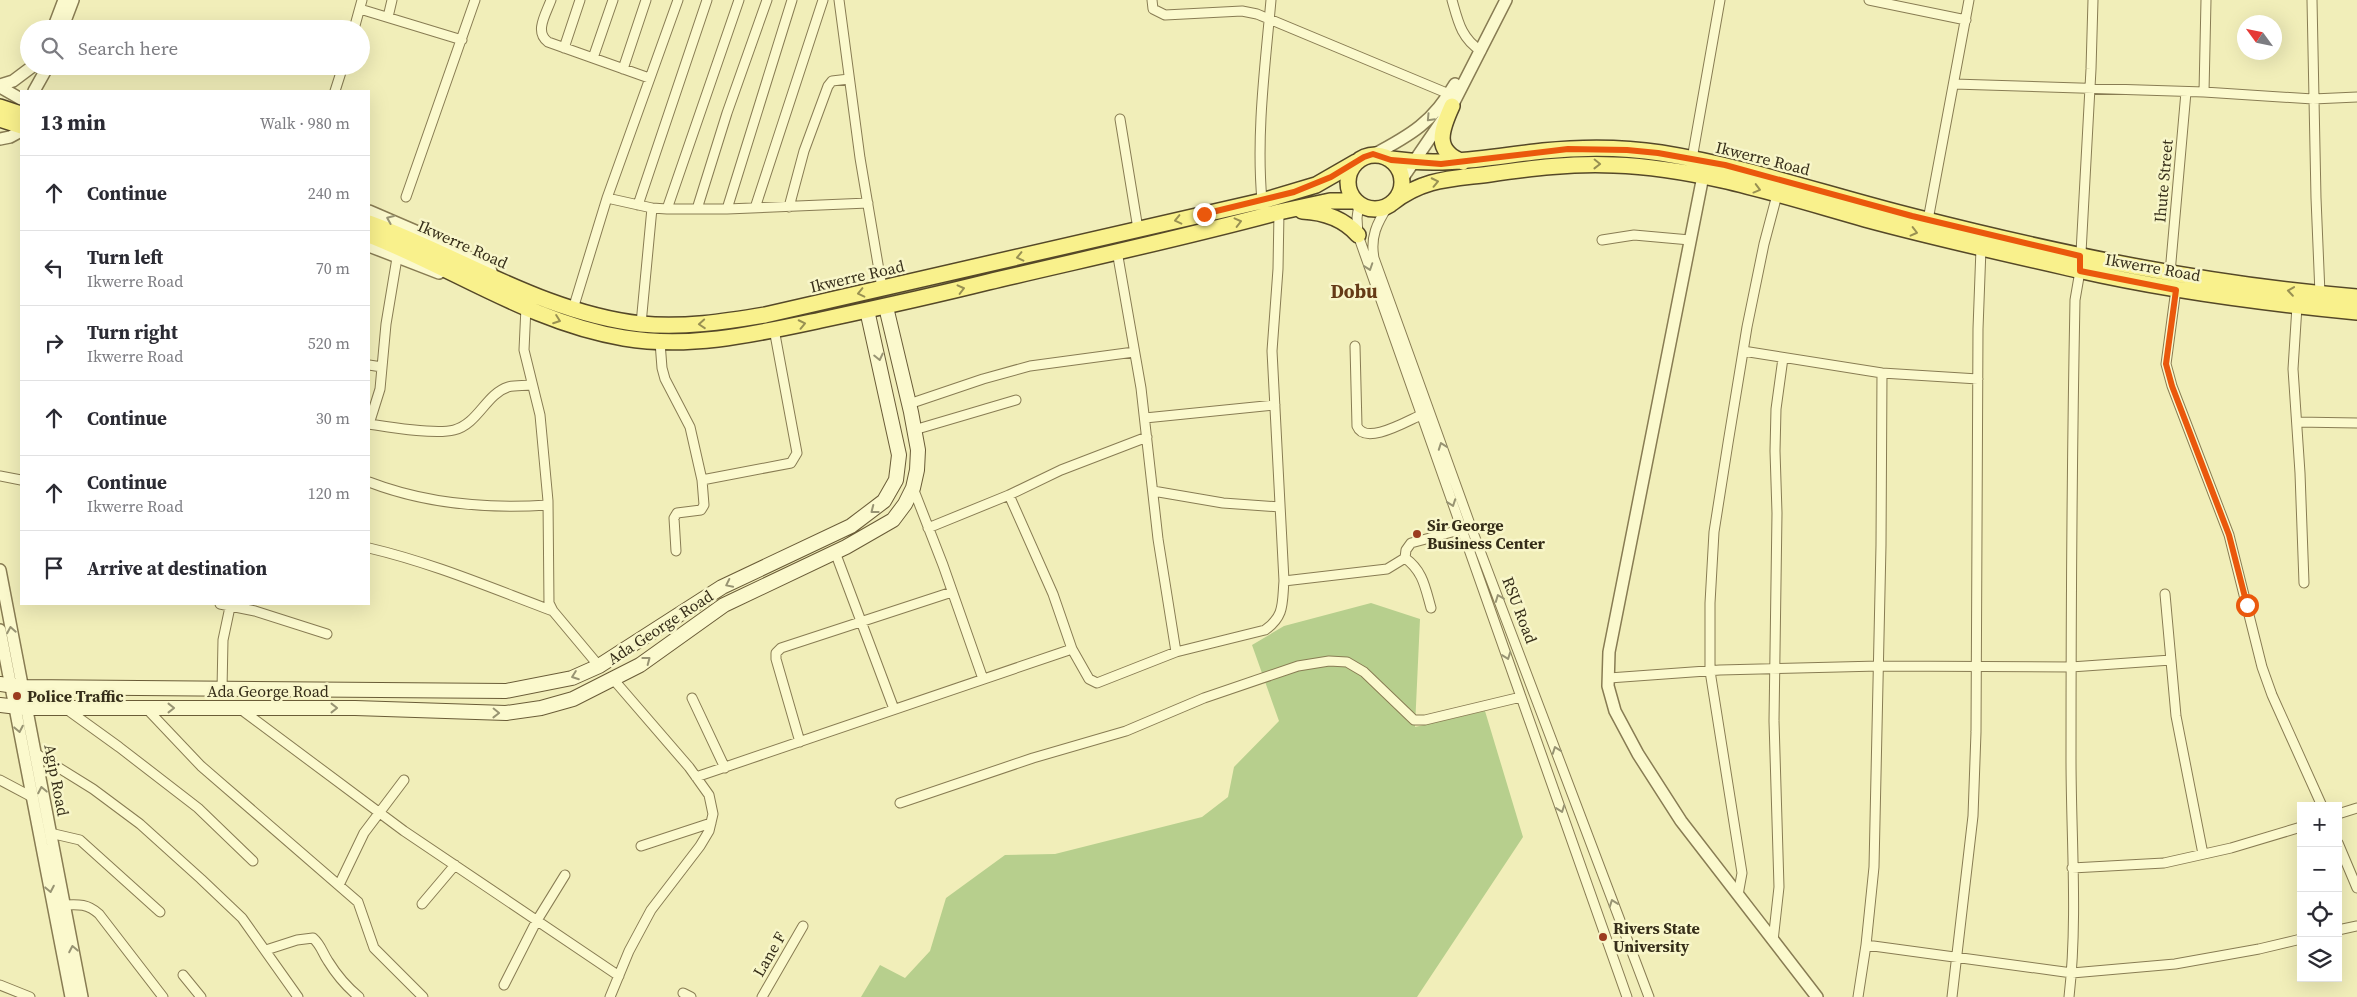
<!DOCTYPE html>
<html lang="en">
<head>
<meta charset="utf-8">
<style>
	body { margin:0; font-family:"Source Serif 4",serif; background:#f7f7f7; color:#2b2b33 }
	.controls { position:absolute; right:15px; bottom:15px; display:grid; overflow:hidden; border-radius:0px; box-shadow:0 5px 20px #0002 }
	.controls button { width:45px; height:45px; display:grid; place-items:center; padding:0; border:0; border-bottom:1px solid #e1e1e2; background:#fff; color:#2b2b33; font:25px sans-serif }
	.compass { position:absolute; left:2237px; top:15px; width:45px; height:45px; border-radius:50%; background:#fff; box-shadow:0 5px 20px #0002; rotate:303deg }
	.stop { position:absolute; width:15px; height:15px; margin:-11px; border:4px solid #ea580c; border-radius:50%; background:#fff }
	.stop.end { background:#ea580c; border-color:#fff; box-shadow:0 1px 5px #0008 }
	.list { margin:0; padding:0; list-style:none }
	h2 { display:flex; justify-content:space-between; align-items:center; height:65px; margin:0; padding:0 20px; font-size:21px }
	h2 small { font-size:16px; font-weight:400; color:#7c7c81 }
	.list li { display:grid; grid-template-columns:32px 1fr auto; gap:15px; align-items:center; box-sizing:border-box; height:75px; padding:0 20px; border-top:1px solid #e1e1e2 }
	.list b { display:block; font-size:19px; white-space:nowrap }
	.list p { margin:0; font-size:16px; white-space:nowrap; color:#7c7c81 }
	.list em { font-size:16px; font-style:normal; color:#7c7c81 }
	.icon { flex:none; width:28px; height:28px; fill:none; stroke:currentColor; stroke-width:2; stroke-linecap:round; stroke-linejoin:round }
	.map { position:relative; flex:none; width:2357px; height:997px; overflow:hidden }
	.search { position:absolute; background:#fff; box-shadow:0 5px 20px #0002; left:20px; top:20px; width:350px; height:55px; display:flex; align-items:center; gap:12px; box-sizing:border-box; padding:0 18px; border-radius:28px; color:#7c7c81; font-size:19px }
	.panel { position:absolute; background:#fff; box-shadow:0 5px 20px #0002; left:20px; top:90px; width:350px; height:515px; border-radius:0px }
	.map>svg:first-child { display:block }
	.green { fill:#b7cf8d }
	.lines { fill:none; stroke-linecap:round; stroke-linejoin:round }
	.minor-casing { stroke:#887c53; stroke-width:11 }
	.tertiary-casing { stroke:#887c53; stroke-width:14 }
	.secondary-casing { stroke:#6a5c37; stroke-width:16 }
	.primary-casing { stroke:#554828; stroke-width:18 }
	.minor { stroke:#fbf9cd; stroke-width:9 }
	.tertiary { stroke:#fbf9cd; stroke-width:11 }
	.secondary { stroke:#fbf9cd; stroke-width:14 }
	.primary { stroke:#f9f18c; stroke-width:15 }
	.oneway { stroke:#989473 }
	.oneway2 { stroke:#989052 }
	.route { stroke:#ea580c; stroke-width:6 }
	.poi-dot { fill:#9b3c1f; stroke:#f8f6c9; stroke-width:2 }
	.labels { text-anchor:middle; dominant-baseline:central; stroke-width:5; stroke-linejoin:round; paint-order:stroke }
	.street-label { font-size:16px; fill:#362e19; stroke:#f8f6c9 }
	.poi-label { font-size:16px; font-weight:bold; fill:#362e19; stroke:#f8f6c9; text-anchor:start }
	.quarter-label { font-size:19px; font-weight:bold; fill:#653a16; stroke:#f8f6c9 }
</style>
</head>
<body>
<div class="map">
<svg width="2357" height="997" viewBox="0 0 2357 997">
	<rect width="100%" height="100%" fill="#f1eeb9"/>
	<path class="green" d="M1371 603 1420 619 1415 727 1485 711 1523 837 1417 997H861L880 965 905 978 930 951 946 898 1005 855 1055 854 1202 817 1228 797 1234 767 1279 721 1252 645 1284 626Z"/>
	<g class="lines">
		<g class="minor-casing">
			<path id="minor" d="M551 0C546 14 534 32 548 42L649 78
				M839 0 860 158 882 288
				M1152 0 1153 9 1165 15 1242 11 1257 14 1449 94
				M1452 0C1458 21 1461 38 1481 51
				M1869 0 1966 20
				M2312 0 2316 198 2320 294
				M360 9 462 40
				M388 17 392 0
				M354 29 362 0
				M564 48 580 0
				M593 58 613 0
				M623 69 646 0
				M1954 84 2204 92 2313 99 2357 97
				M335 91 343 66
				M2204 92 2206 0
				M1120 119 1138 229
				M1692 159 1720 0
				M406 197 475 0
				M607 198 652 208 667 209H727L868 203
				M1262 201C1256 134 1265 67 1271 0
				M1359 203 1357 218 1358 235 1627 997
				M638 205 707 0
				M1388 206C1377 223 1370 237 1374 258L1471 527 1649 997
				M789 207 804 151 828 86 832 81 849 79
				M755 208 823 0
				M667 209 739 0
				M697 209 727 113 767 0
				M727 209 792 0
				M1928 220 1969 0
				M1602 240 1634 235 1690 240
				M1117 251 1141 388 1158 539 1176 652
				M2170 273 2186 92
				M2176 289 2166 364 2172 386 2229 535 2262 667 2272 695 2322 806
				M2297 306 2293 369 2300 473 2304 583
				M526 307 524 350 540 415 548 501 549 603 553 611 599 666
				M573 309 607 198 678 0
				M641 324 652 208
				M660 342 662 368 665 379 690 427 702 480 704 505 701 510 677 513 674 518 676 551
				M1355 346 1357 426C1365 446 1407 421 1421 415
				M1743 351 1882 373 1978 379
				M369 365 382 367
				M909 404 983 379 1030 366 1134 352
				M1145 418 1275 405
				M2297 422 2357 423
				M369 424C389 427 435 435 454 430 478 424 486 394 508 387 515 385 524 386 531 385
				M369 424 380 389 386 324 397 258
				M914 430 1016 400
				M0 476 21 480
				M702 480 791 463 797 453 774 329
				M369 482C426 504 487 509 548 505
				M913 488 943 565 983 679
				M1153 491 1223 503 1280 507
				M1009 495 1053 594 1072 649 1089 679 1097 683 1176 652 1265 630C1285 616 1282 603 1284 581L1272 351 1278 269 1279 212
				M928 528 1009 495 1061 470 1147 437
				M369 548C433 563 491 588 553 611
				M835 552 894 709
				M1405 558C1423 571 1425 587 1431 608
				M1284 581 1387 569 1405 558 1406 550 1411 543 1467 528
				M2165 594 2176 716 2203 854
				M220 604 255 611 327 634
				M1609 678 1720 670 1879 666 2071 667 2171 660
				M222 689 223 640 230 607
				M692 698 725 768
				M65 708 119 747 198 808 253 861
				M146 708 201 766 358 902 374 948 423 997
				M239 708 404 831 619 976
				M800 742 776 659V653L781 648 952 592
				M35 753 93 789 140 824 201 879 242 918 298 997
				M696 777 1072 649
				M0 780 32 797
				M900 803 1033 758 1126 731 1204 698 1298 666 1329 661 1347 662 1364 672 1414 720H1425L1521 697
				M2338 814 2357 808
				M50 833 80 840 160 912
				M2338 843 2357 888
				M641 846 711 823
				M2072 868 2164 863 2231 848 2301 827
				M339 885 364 833 404 780
				M1738 895 1742 873 1710 671V603L1714 532 1728 443 1747 327 1764 244 1777 195
				M422 904 455 865
				M64 905C79 904 88 904 99 914L163 997
				M2338 930 2357 926
				M1773 941 1779 887 1774 721 1777 513 1775 451 1776 409 1783 358
				M1866 945 2072 973 2175 964 2259 949 2301 939
				M266 950 297 940 313 938C321 945 322 952 328 961 336 974 347 987 359 997
				M183 975 201 997
				M0 985 30 997
				M504 985 536 922 565 875
				M683 993 691 997
				M610 997 629 951 651 910 700 846 709 831 713 814 709 795 689 767 613 679
				M762 997 803 926
				M1858 997 1866 945 1874 867 1881 545 1882 373
				M1952 997 1973 816 1976 732 1978 329 1981 248
				M2069 997C2078 918 2071 838 2071 759 2071 606 2072 453 2075 300L2080 271 2091 69 2093 0"/>
		</g>
		<g class="tertiary-casing">
			<path id="tertiary" d="M53 29 64 0
				M62 29 73 0
				M0 85 13 81 33 66
				M0 87 21 99
				M34 91 48 66
				M0 139 10 137 21 131
				M1373 155C1411 135 1433 122 1455 84
				M1703 176 1609 652 1608 686 1615 711 1638 754 1681 821 1817 997
				M1402 179 1452 106 1506 0
				M369 211 448 245 491 271
				M369 246 439 273
				M0 570 82 997
				M0 630 71 997"/>
		</g>
		<g class="secondary-casing">
			<path id="secondary" d="M0 684 22 687 506 691 572 678 599 666 722 587 851 526 884 501 896 480 899 455 867 310
				M0 705 26 708H355L506 713 541 708 573 699 640 665 724 605 846 547 893 520 905 504 913 488 917 470 918 450 911 412 886 307"/>
		</g>
		<g class="primary-casing">
			<path id="primary" d="M1452 106C1441 130 1433 151 1463 162
				M0 107 21 114
				M0 119 21 126
				M1348 182a27 27 0 1 1 54 0a27 27 0 1 1-54 0Z
				M1391 159C1446 167 1489 157 1543 151 1582 147 1623 147 1661 153 1748 167 1830 196 1915 217 2061 254 2207 285 2357 297
				M1392 203C1424 178 1452 179 1490 174 1532 168 1572 163 1614 165 1700 168 1783 196 1865 219 1935 238 2007 254 2078 270 2170 291 2263 303 2357 312
				M1302 211C1324 212 1343 218 1358 235
				M369 223C459 256 544 313 641 324 683 328 724 322 765 315L1262 201 1316 185 1356 162
				M369 235C454 268 532 323 624 338 691 349 755 334 821 320 877 308 932 296 988 282 1085 259 1183 238 1279 212L1330 201H1356"/>
		</g>
		<use href="#minor" class="minor"/>
		<use href="#tertiary" class="tertiary"/>
		<use href="#secondary" class="secondary"/>
		<use href="#primary" class="primary"/>
	</g>
	<defs><path id="oneway-chevron" d="M-2-3.5L2.5 0L-2 3.5" fill="none" stroke-width="1.6" stroke-linecap="round" stroke-linejoin="round" transform="scale(1.25)"/></defs>
	<g class="oneway">
		<use href="#oneway-chevron" transform="translate(1430 118) rotate(133)"/>
		<use href="#oneway-chevron" transform="translate(390 219) rotate(-157)"/>
		<use href="#oneway-chevron" transform="translate(1369 267) rotate(71)"/>
		<use href="#oneway-chevron" transform="translate(879 357) rotate(77)"/>
		<use href="#oneway-chevron" transform="translate(1442 446) rotate(-110)"/>
		<use href="#oneway-chevron" transform="translate(1452 503) rotate(70)"/>
		<use href="#oneway-chevron" transform="translate(874 510) rotate(142)"/>
		<use href="#oneway-chevron" transform="translate(729 584) rotate(154)"/>
		<use href="#oneway-chevron" transform="translate(1499 598) rotate(-111)"/>
		<use href="#oneway-chevron" transform="translate(11 630) rotate(-100)"/>
		<use href="#oneway-chevron" transform="translate(1507 656) rotate(70)"/>
		<use href="#oneway-chevron" transform="translate(647 660) rotate(-37)"/>
		<use href="#oneway-chevron" transform="translate(575 676) rotate(160)"/>
		<use href="#oneway-chevron" transform="translate(171 708)"/>
		<use href="#oneway-chevron" transform="translate(334 708)"/>
		<use href="#oneway-chevron" transform="translate(496 713) rotate(1)"/>
		<use href="#oneway-chevron" transform="translate(19 729) rotate(79)"/>
		<use href="#oneway-chevron" transform="translate(1556 750) rotate(-110)"/>
		<use href="#oneway-chevron" transform="translate(42 790) rotate(-101)"/>
		<use href="#oneway-chevron" transform="translate(1561 809) rotate(70)"/>
		<use href="#oneway-chevron" transform="translate(50 889) rotate(79)"/>
		<use href="#oneway-chevron" transform="translate(1613 903) rotate(-110)"/>
		<use href="#oneway-chevron" transform="translate(73 949) rotate(-101)"/>
	</g>
	<g class="oneway2">
		<use href="#oneway-chevron" transform="translate(1597 164) rotate(1)"/>
		<use href="#oneway-chevron" transform="translate(1435 182) rotate(-12)"/>
		<use href="#oneway-chevron" transform="translate(1757 189) rotate(15)"/>
		<use href="#oneway-chevron" transform="translate(1178 220) rotate(167)"/>
		<use href="#oneway-chevron" transform="translate(1238 222) rotate(-14)"/>
		<use href="#oneway-chevron" transform="translate(1914 232) rotate(14)"/>
		<use href="#oneway-chevron" transform="translate(1020 257) rotate(167)"/>
		<use href="#oneway-chevron" transform="translate(961 289) rotate(-14)"/>
		<use href="#oneway-chevron" transform="translate(2291 291) rotate(-172)"/>
		<use href="#oneway-chevron" transform="translate(861 293) rotate(167)"/>
		<use href="#oneway-chevron" transform="translate(557 320) rotate(20)"/>
		<use href="#oneway-chevron" transform="translate(702 324) rotate(176)"/>
		<use href="#oneway-chevron" transform="translate(802 324) rotate(-12)"/>
	</g>
	<g class="lines">
		<path class="route" d="M1204 214 1294 192 1331 177 1364 157 1373 154 1391 160 1441 164 1568 149 1627 150 1658 153 1725 165 1912 216 2080 256V271L2176 290 2166 364 2172 386 2229 535 2247 605"/>
	</g>
	<g class="poi-dot">
		<circle cx="1417" cy="534" r="5"/>
		<circle cx="17" cy="696" r="5"/>
		<circle cx="1603" cy="937" r="5"/>
	</g>
	<g class="labels">
		<g class="street-label">
			<text transform="translate(1763 158) rotate(14)">Ikwerre Road</text>
			<text transform="translate(2163 181) rotate(-85)">Ihute Street</text>
			<text transform="translate(463 244) rotate(24)">Ikwerre Road</text>
			<text transform="translate(2153 267) rotate(10)">Ikwerre Road</text>
			<text transform="translate(857 276) rotate(-13)">Ikwerre Road</text>
			<text transform="translate(1520 610) rotate(69)">RSU Road</text>
			<text transform="translate(660 627) rotate(-33)">Ada George Road</text>
			<text x="268" y="691">Ada George Road</text>
			<text transform="translate(57 780) rotate(79)">Agip Road</text>
			<text transform="translate(769 954) rotate(-60)">Lane F</text>
		</g>
		<g class="poi-label">
			<text x="1427" y="525">Sir George<tspan x="1427" dy="18">Business Center</tspan></text>
			<text x="27" y="696">Police Traffic</text>
			<text x="1613" y="928">Rivers State<tspan x="1613" dy="18">University</tspan></text>
		</g>
		<g class="quarter-label">
			<text x="1354" y="291">Dobu</text>
		</g>
	</g>
</svg>
<div class="controls">
<button>+</button>
<button>−</button>
<button><svg class="icon" aria-label="locate" viewBox="0 0 24 24"><circle cx="12" cy="12" r="6"/><path d="M12 2v4M12 18v4M2 12h4M18 12h4"/></svg></button>
<button><svg class="icon" aria-label="layers" viewBox="0 0 24 24"><path d="M12 4l9 5-9 5-9-5zM3 14l9 5 9-5"/></svg></button>
</div>
<svg class="compass" viewBox="-18 -18 36 36"><path d="M0-13l5 13h-10z" fill="#e53935"/><path d="M0 13l5-13h-10z" fill="#7c7c81"/></svg>
<div class="stop" style="left:2247px;top:605px"></div>
<div class="stop end" style="left:1204px;top:214px"></div>
<div class="search"><svg class="icon" aria-label="search" viewBox="0 0 24 24"><circle cx="10" cy="10" r="6"/><path d="M15 15l6 6"/></svg>Search here</div>
<section class="panel">
<h2>13 min<small>Walk · 980 m</small></h2>
<ul class="list">
<li><svg class="icon" aria-label="ahead" viewBox="0 0 24 24"><path d="M12 20V5M6 11l6-6 6 6"/></svg><div><b>Continue</b></div><em>240 m</em></li>
<li><svg class="icon" aria-label="left" viewBox="0 0 24 24"><path d="M17 20v-9H6M10 6l-5 5 5 5"/></svg><div><b>Turn left</b><p>Ikwerre Road</p></div><em>70 m</em></li>
<li><svg class="icon" aria-label="right" viewBox="0 0 24 24"><path d="M7 20v-9h11M14 6l5 5-5 5"/></svg><div><b>Turn right</b><p>Ikwerre Road</p></div><em>520 m</em></li>
<li><svg class="icon" aria-label="ahead" viewBox="0 0 24 24"><path d="M12 20V5M6 11l6-6 6 6"/></svg><div><b>Continue</b></div><em>30 m</em></li>
<li><svg class="icon" aria-label="ahead" viewBox="0 0 24 24"><path d="M12 20V5M6 11l6-6 6 6"/></svg><div><b>Continue</b><p>Ikwerre Road</p></div><em>120 m</em></li>
<li><svg class="icon" aria-label="arrive" viewBox="0 0 24 24"><path d="M6 21V4h12l-3 4 3 4H6"/></svg><div><b>Arrive at destination</b></div></li>
</ul>
</section>
</div>
</body>
</html>
